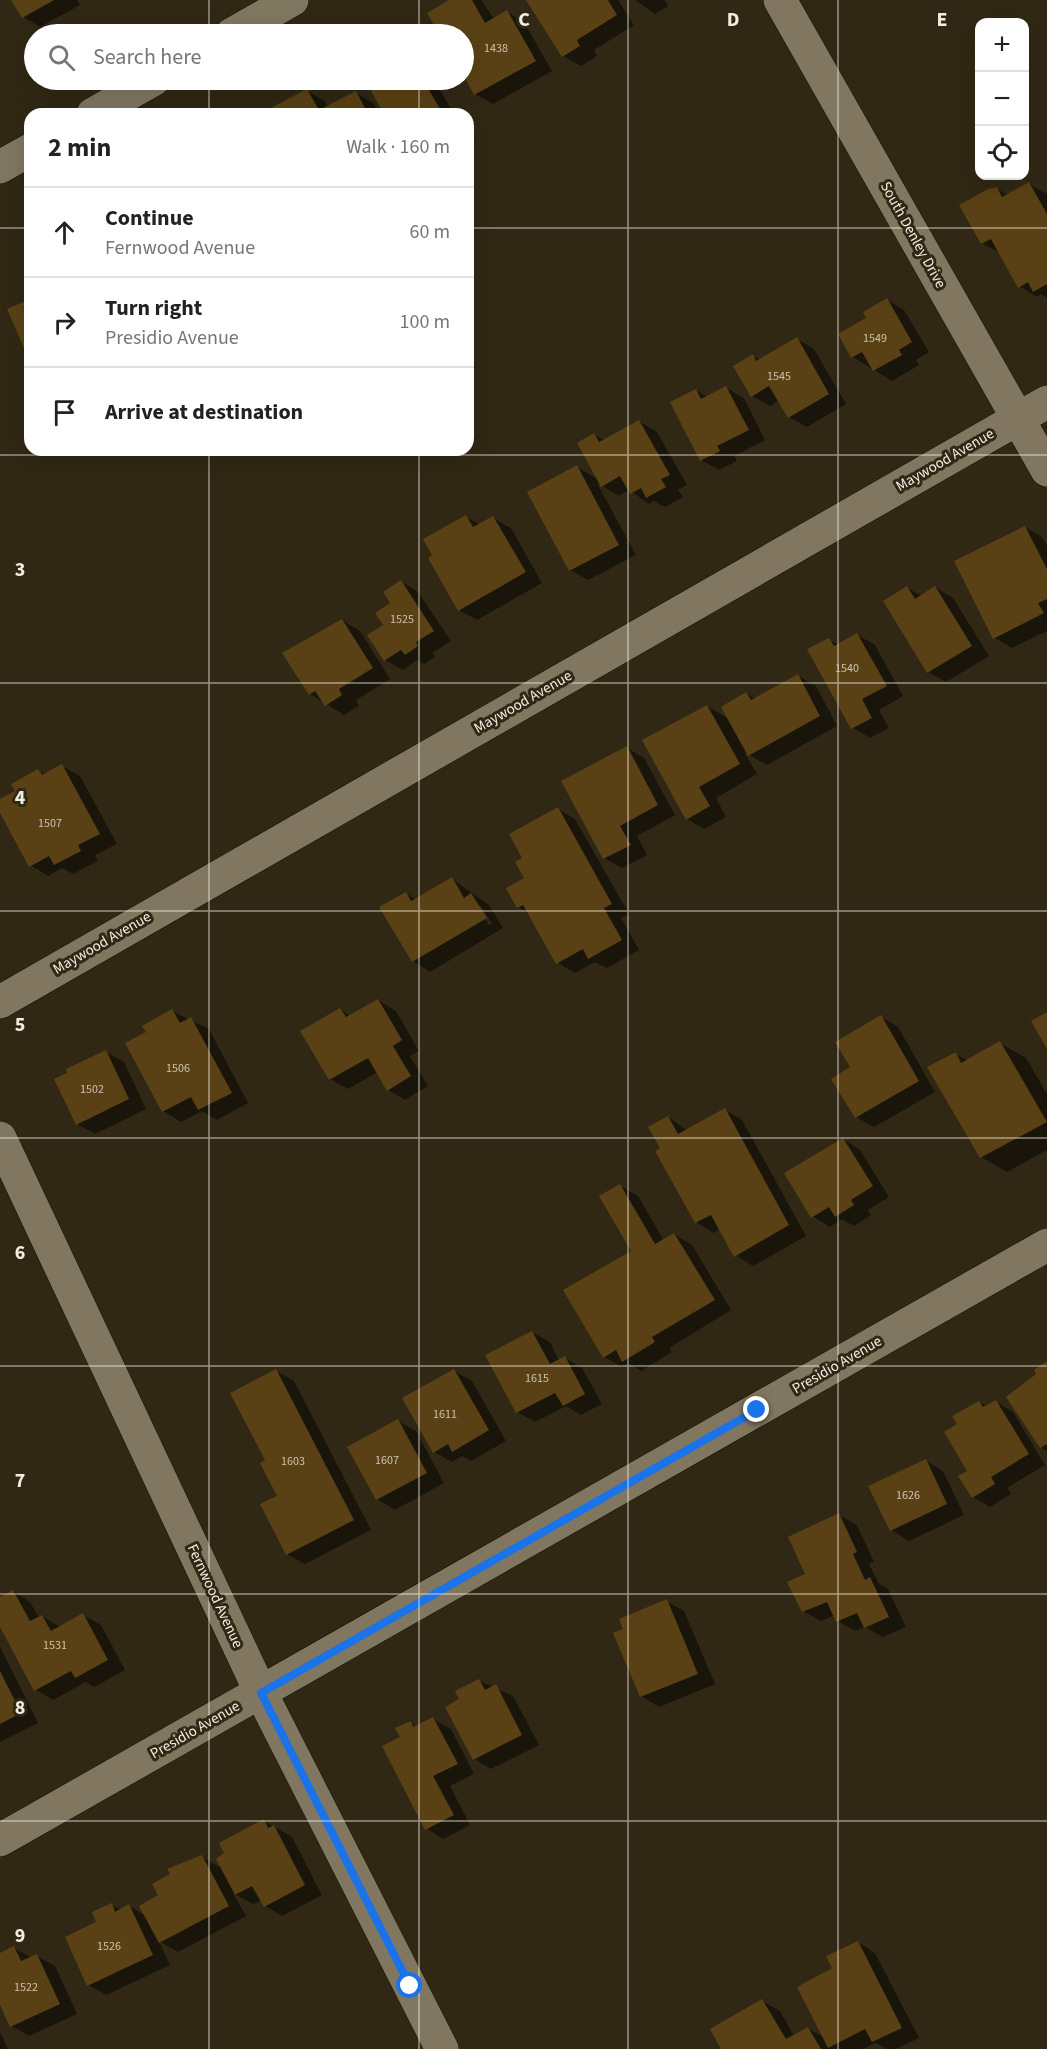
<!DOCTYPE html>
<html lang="en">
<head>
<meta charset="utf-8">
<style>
	body { margin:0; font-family:"Source Sans 3",sans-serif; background:#f2f2f2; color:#222 }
	.controls { position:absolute; right:18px; top:18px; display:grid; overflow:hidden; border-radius:12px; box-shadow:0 6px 24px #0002 }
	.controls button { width:54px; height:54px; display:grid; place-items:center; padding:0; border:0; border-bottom:2px solid #e0e0e0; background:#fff; color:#222; font:30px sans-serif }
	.stop { position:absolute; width:18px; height:18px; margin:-14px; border:4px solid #1a73e8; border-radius:50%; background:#fff }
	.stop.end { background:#1a73e8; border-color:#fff; box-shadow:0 2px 6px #0008 }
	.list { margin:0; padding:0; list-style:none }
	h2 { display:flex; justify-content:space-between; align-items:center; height:78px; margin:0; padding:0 24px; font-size:26px }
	h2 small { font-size:20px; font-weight:400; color:#767676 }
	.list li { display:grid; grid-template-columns:39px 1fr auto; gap:18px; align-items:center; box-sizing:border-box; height:90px; padding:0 24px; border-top:2px solid #e0e0e0 }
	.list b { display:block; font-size:22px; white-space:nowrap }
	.list p { margin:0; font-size:20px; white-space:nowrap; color:#767676 }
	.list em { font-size:20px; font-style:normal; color:#767676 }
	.icon { flex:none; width:33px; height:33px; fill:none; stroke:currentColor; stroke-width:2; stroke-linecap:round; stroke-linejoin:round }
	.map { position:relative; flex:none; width:1047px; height:2049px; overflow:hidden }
	.search { position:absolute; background:#fff; box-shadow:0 6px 24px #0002; left:24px; top:24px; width:450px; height:66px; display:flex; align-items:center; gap:15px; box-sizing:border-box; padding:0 21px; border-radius:33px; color:#767676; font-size:22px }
	.panel { position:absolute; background:#fff; box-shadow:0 6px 24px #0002; left:24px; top:108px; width:450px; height:348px; border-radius:18px }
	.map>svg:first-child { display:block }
	.shadow { fill:#0007; fill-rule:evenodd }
	.building { fill:#5a4115 }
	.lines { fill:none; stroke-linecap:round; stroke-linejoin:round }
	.minor-casing { stroke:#181001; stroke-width:34 }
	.minor { stroke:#817761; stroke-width:33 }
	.route { stroke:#1a73e8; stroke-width:8 }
	.grid { fill:none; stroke:#f2ede1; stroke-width:1.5; stroke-opacity:0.55 }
	.labels { text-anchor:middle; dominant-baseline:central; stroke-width:6; stroke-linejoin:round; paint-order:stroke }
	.number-label { font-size:12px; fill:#ccc2ae }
	.street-label { font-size:15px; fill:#f2ede1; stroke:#302814 }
	.grid-label { font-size:20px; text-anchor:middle; font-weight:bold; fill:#f2ede1; stroke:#302814; stroke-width:6; stroke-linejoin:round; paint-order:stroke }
</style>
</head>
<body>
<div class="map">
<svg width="1047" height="2049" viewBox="0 0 1047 2049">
	<rect width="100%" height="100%" fill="#302814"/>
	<path class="shadow" d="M13 0H77L80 5 40 27 23 17Z
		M452 0H481L494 19 507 12 524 22 552 71 493 104 475 94 464 73V34H441L429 13Z
		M528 0H618L634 25 594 50 597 56 581 66 563 56Z
		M635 0H665L668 6 655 14Z
		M391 80H434L454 114H386L372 90Z
		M307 91 325 101 328 107 356 93 373 103 379 114H268Z
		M468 140 472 147 468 149Z
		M1029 184 1047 194V298L1041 294 1037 297 1019 286 1000 253 982 243 997 189 1008 195Z
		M887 300 904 310 929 352 916 360 919 365 892 381 853 357 840 335 868 319Z
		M797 339 814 349 846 404 807 427 789 417 779 400 770 406 752 396 753 356 760 360Z
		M726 388 744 398 765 440 734 456 737 461 719 470 701 460 696 390 707 397Z
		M639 421 657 432 687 485 678 490 683 497 665 507 654 501 649 504 629 490 619 496 597 483 636 555 588 580 570 570 577 467 599 480 594 435 604 440Z
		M466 517 481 525 493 518 511 528 542 583 477 620 459 610Z
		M1025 527 1042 537 1047 546V631L1012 648 995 638Z
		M401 581 418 592 451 641 432 653 435 657 424 664 417 660 403 670 385 660V625Z
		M935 587 953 598 989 656 946 682 928 672 907 588 922 596Z
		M342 620 360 631 390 679 356 700 359 706 344 715 310 694Z
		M857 635 875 645 903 696 879 710 889 728 870 738 853 728 829 640 839 645Z
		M798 676 816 686 837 726 767 765 744 752 757 774 716 798 726 817 704 829 687 819 707 706 729 719 746 694 756 699Z
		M627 748 644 758 675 815 637 836 647 855 622 868 604 858Z
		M62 766 80 776 117 844 95 855 98 861 73 874 62 868 48 876 30 865 0 809V800L17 791 38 771 45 775Z
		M558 809 575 819 629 914 621 918 639 950 607 968 595 962 575 973 558 963 530 914 518 907 526 878 524 859Z
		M452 879 489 905 503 928 430 972 413 961 406 893 416 900ZM477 905H480L492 924 489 925Z
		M378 1000 396 1011 419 1051 410 1056 428 1086 405 1100 388 1090 378 1072 348 1089 330 1079 340 1010 351 1016Z
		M172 1011 209 1029 248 1103 217 1120 202 1111 181 1122 163 1111 148 1032Z
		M881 1017 898 1027 935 1092 874 1127 856 1117Z
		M1000 1043 1026 1058 1047 1094V1150L1007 1172 981 1157 956 1054 968 1061Z
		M106 1052 124 1062 146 1109 95 1134 77 1124 69 1074Z
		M725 1110 742 1120 806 1236 753 1266 735 1255 720 1229 714 1233 696 1222 662 1149 668 1117 688 1131Z
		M843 1139 860 1150 889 1197 868 1210 871 1215 854 1226 842 1219 830 1227 812 1216Z
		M620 1186 638 1196 664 1241 674 1234 692 1245 731 1310 669 1348 672 1352 641 1371 628 1363 622 1367 604 1357 633 1251Z
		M532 1332 550 1342 559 1361 565 1358 582 1368 602 1404 581 1415 566 1406 535 1422 517 1412Z
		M1047 1363V1451L1041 1447 1038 1374Z
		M276 1371 294 1381 371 1530 305 1564 287 1554 279 1496 267 1461Z
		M454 1371 472 1381 506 1441 471 1461 462 1456 452 1462 434 1452Z
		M979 1402 987 1407 996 1402 1013 1412 1045 1465 1007 1488 1011 1494 990 1507 973 1497 959 1424Z
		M398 1421 416 1431 444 1483 395 1510 377 1499Z
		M926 1461 943 1471 964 1515 909 1541 891 1530 870 1487Z
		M839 1515 857 1525 874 1562 869 1564 879 1584 888 1589 906 1627 883 1637 865 1627 855 1631 838 1621 835 1615 821 1621 803 1611 807 1575Z
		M13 1591 30 1602 39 1618 42 1616 60 1627 83 1615 101 1625 125 1670 94 1687 86 1682 53 1700 36 1690 0 1624V1598Z
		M666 1601 684 1611 715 1684 659 1707 641 1696 625 1629Z
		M0 1647 38 1723 0 1742Z
		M479 1681 513 1696 539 1745 491 1769 474 1759Z
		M433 1719 451 1729 474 1774 450 1786 470 1825 443 1839 426 1828 402 1738 411 1723 417 1727Z
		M264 1821 292 1837 322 1895 282 1916 265 1906 262 1900 253 1904 233 1893 246 1916 178 1952 159 1941 170 1965 106 1995 88 1985 98 1923 112 1905 121 1910 129 1906 146 1916 160 1896 202 1857 223 1869Z
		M858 1942 875 1953 919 2038 896 2049H887L876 2043 863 2049H723L762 2001 780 2011 794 2036 808 2028 825 2038 835 1969Z
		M14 1948 32 1958 37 1956 55 1966 77 2014 29 2036 12 2026 0 2001V1954Z
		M0 2032 8 2049H0Z"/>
	<path class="building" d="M11 0H54L22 18Z
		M449 0H472L485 23 507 10 536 61 474 95 464 76V34H439L427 13Z
		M526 0H608L617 15 577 40 580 46 562 57Z
		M388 80H423L443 114H384L370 89Z
		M307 89 319 110 356 91 368 114H267L265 111Z
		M1029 182 1047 214V284L1033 292 1028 282 1018 288 991 239 981 244 959 205 988 189 997 187 1002 197Z
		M887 298 912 342 899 350 902 355 873 371 862 352 851 358 838 334 866 318 863 312Z
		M30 299V362L7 309Z
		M797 337 829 394 788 418 769 386 751 397 733 366 753 354 756 361Z
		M726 386 749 430 717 446 720 451 700 461 670 402 696 389 701 399Z
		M639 420 670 475 661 479 666 487 646 498 641 488 630 494 620 476 601 487 577 443 594 433 599 442Z
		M577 465 619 545 569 571 527 492Z
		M466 515 473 527 493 516 526 572 458 611 428 558 432 555 423 539Z
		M1025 526 1047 569V599L1038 603 1044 613 993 639 954 561Z
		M401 580 434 631 416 642 418 646 405 655 401 650 384 661 367 635 383 625 375 613 390 603 383 592Z
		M907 586 915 599 935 586 972 646 927 673 883 601Z
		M342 619 373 668 339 689 342 695 325 706 315 691 309 695 282 653Z
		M857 633 887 686 862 699 872 718 851 729 807 649 829 638 834 646Z
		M798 674 820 716 748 756 721 707 746 692 751 700Z
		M707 705 740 764 699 787 710 806 686 820 642 740Z
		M627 746 658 805 620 826 631 845 603 859 561 781Z
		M62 764 100 834 78 845 81 851 54 865 49 856 29 867 0 813V799L15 791 11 784 38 769 42 775Z
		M558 807 612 904 604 908 622 940 588 959 583 949 556 964 523 905 517 908 506 888 524 878 515 862 522 858 509 834Z
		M452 877 464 898 471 893 487 918 412 962 379 907 406 892 411 901Z
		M378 999 402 1040 393 1046 411 1076 387 1091 368 1058 329 1080 300 1031 340 1008 346 1017Z
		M172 1009 180 1023 191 1017 232 1093 198 1110 191 1097 162 1112 125 1043 146 1032 142 1026Z
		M1047 1012V1049L1031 1021Z
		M881 1015 919 1081 855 1118 831 1079 850 1067 835 1042Z
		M1000 1041 1047 1122 980 1158 927 1067 956 1052 961 1063Z
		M106 1050 129 1099 76 1125 54 1079 67 1073 66 1069Z
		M725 1108 789 1225 734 1257 711 1215 695 1223 655 1151 660 1148 648 1127 668 1116 678 1134Z
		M843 1138 873 1186 851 1200 854 1205 835 1217 829 1207 811 1218 784 1173Z
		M620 1184 655 1244 674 1233 715 1300 652 1337 655 1342 622 1362 616 1350 603 1358 563 1290 631 1251 599 1196Z
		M532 1331 550 1364 565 1356 585 1394 563 1406 555 1393 516 1413 485 1355Z
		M1047 1361V1444L1040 1448 1006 1397 1036 1374 1034 1370Z
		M276 1369 354 1520 286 1555 260 1504 277 1496 260 1463 265 1460 230 1393Z
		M454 1369 489 1430 452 1452 448 1444 433 1453 402 1398Z
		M996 1400 1029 1454 991 1477 995 1484 972 1498 958 1476 967 1471 944 1432 957 1424 952 1416 979 1401 983 1407Z
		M398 1419 427 1473 376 1500 347 1447Z
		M926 1459 947 1504 890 1531 868 1486Z
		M839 1513 857 1552 853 1554 865 1580 870 1577 889 1617 864 1628 857 1613 836 1622 827 1602 802 1612 787 1582 805 1574 788 1537Z
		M13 1590 30 1621 42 1615 51 1631 83 1613 108 1660 75 1678 71 1671 34 1691 0 1627V1597Z
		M667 1599 698 1674 640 1697 613 1633 623 1629 619 1619Z
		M0 1671 21 1713 0 1724Z
		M479 1679 485 1690 496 1684 522 1735 473 1760 445 1707 459 1699 455 1691Z
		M433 1717 458 1764 433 1776 454 1815 425 1830 382 1746 400 1737 395 1728 411 1721 413 1727Z
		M264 1819 268 1828 274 1825 305 1885 264 1907 252 1886 235 1895 216 1859 224 1853 219 1843Z
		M202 1855 229 1906 159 1943 139 1906 158 1895 152 1884 170 1874 167 1869Z
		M112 1903 115 1912 129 1904 153 1955 87 1986 65 1937 96 1922 92 1912Z
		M858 1941 902 2028 872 2042 865 2029 828 2048 797 1987 832 1968 826 1956Z
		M14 1946 21 1961 37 1954 60 2004 10 2027 0 2005V1953Z
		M762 1999 786 2039 808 2027 821 2049H721L710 2029Z"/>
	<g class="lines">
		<g class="minor-casing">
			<path id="minor" d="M780 0 1047 470
				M232 34 292 0
				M93 114 153 80
				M0 167 30 150
				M0 1002 1047 402
				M0 1138 261 1693 442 2049
				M0 1840 1047 1245"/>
		</g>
		<use href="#minor" class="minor"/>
	</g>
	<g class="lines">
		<path class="route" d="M410 1986 261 1693 757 1410"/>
	</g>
	<path class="grid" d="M209 0V34M419 0V34M628 0V2049M838 0V2049M209 80V114M419 80V114M0 228H30M468 228H1047M209 450V2049M419 450V2049M0 455H1047M0 683H1047M0 911H1047M0 1138H1047M0 1366H1047M0 1594H1047M0 1821H1047"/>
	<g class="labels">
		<g class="number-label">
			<text x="496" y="48">1438</text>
			<text x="875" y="338">1549</text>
			<text x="779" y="376">1545</text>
			<text x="402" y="619">1525</text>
			<text x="847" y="668">1540</text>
			<text x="50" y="823">1507</text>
			<text x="178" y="1068">1506</text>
			<text x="92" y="1089">1502</text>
			<text x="537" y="1378">1615</text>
			<text x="445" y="1414">1611</text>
			<text x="387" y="1460">1607</text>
			<text x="293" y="1461">1603</text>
			<text x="908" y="1495">1626</text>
			<text x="55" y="1645">1531</text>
			<text x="109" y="1946">1526</text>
			<text x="26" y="1987">1522</text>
		</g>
		<g class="street-label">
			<text transform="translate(913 235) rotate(61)">South Denley Drive</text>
			<text transform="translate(945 460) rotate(-30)">Maywood Avenue</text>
			<text transform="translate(523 702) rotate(-30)">Maywood Avenue</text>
			<text transform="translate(102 943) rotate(-30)">Maywood Avenue</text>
			<text transform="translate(837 1365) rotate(-30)">Presidio Avenue</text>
			<text transform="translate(215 1596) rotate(65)">Fernwood Avenue</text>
			<text transform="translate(195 1730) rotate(-30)">Presidio Avenue</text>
		</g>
	</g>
	<g class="grid-label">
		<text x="524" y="26">C</text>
		<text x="733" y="26">D</text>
		<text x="942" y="26">E</text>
		<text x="20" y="576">3</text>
		<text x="20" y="804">4</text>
		<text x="20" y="1031">5</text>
		<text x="20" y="1259">6</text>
		<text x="20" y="1487">7</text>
		<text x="20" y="1714">8</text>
		<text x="20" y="1942">9</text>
	</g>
</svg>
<div class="controls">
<button>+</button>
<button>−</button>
<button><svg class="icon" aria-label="locate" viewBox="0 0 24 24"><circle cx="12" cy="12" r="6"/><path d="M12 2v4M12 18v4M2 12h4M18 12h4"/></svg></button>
</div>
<div class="stop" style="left:410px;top:1986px"></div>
<div class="stop end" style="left:757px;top:1410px"></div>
<div class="search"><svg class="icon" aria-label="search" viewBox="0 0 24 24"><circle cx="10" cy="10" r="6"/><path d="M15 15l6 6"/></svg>Search here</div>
<section class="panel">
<h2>2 min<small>Walk · 160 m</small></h2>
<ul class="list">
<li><svg class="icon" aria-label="ahead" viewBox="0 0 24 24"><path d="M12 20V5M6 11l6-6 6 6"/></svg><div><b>Continue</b><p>Fernwood Avenue</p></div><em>60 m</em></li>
<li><svg class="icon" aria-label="right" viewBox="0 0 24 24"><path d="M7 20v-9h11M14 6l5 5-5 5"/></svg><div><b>Turn right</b><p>Presidio Avenue</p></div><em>100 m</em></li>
<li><svg class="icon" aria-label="arrive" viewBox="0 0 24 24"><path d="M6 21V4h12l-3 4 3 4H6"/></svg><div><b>Arrive at destination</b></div></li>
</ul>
</section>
</div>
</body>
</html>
